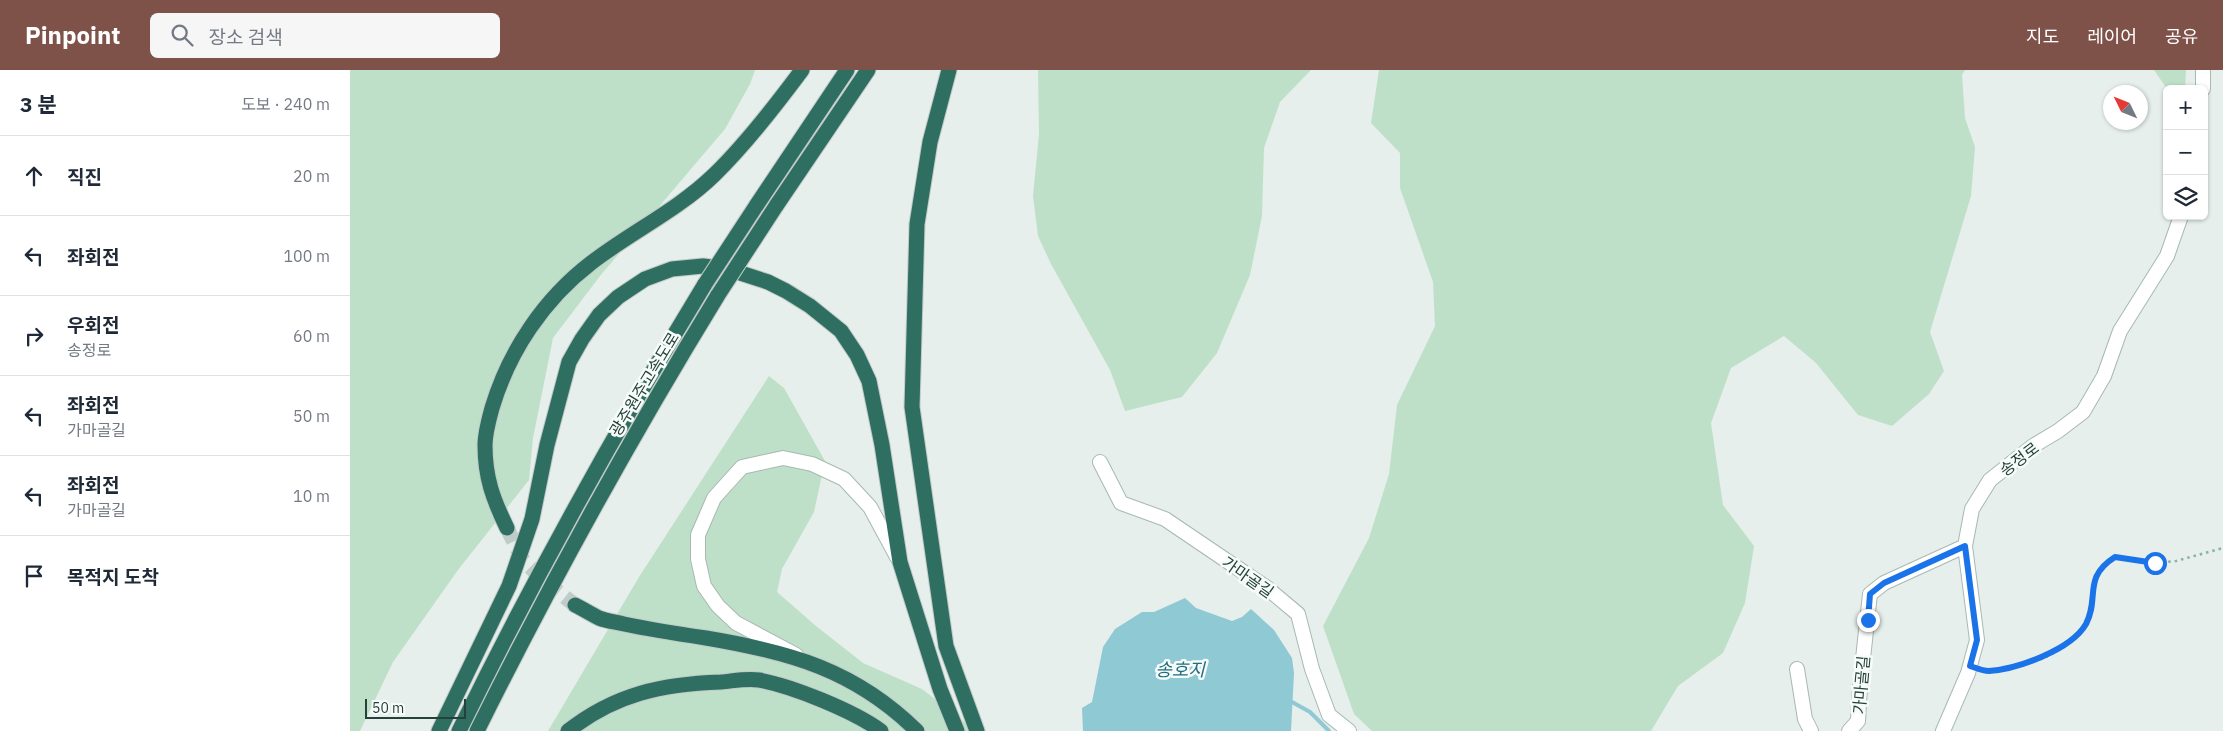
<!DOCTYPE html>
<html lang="ko">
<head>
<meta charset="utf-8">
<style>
	body { margin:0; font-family:"IBM Plex Sans","Noto Sans KR",sans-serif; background:#f6f6f7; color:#1f2937 }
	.controls { position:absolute; right:15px; top:15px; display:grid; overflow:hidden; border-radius:8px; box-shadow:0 1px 4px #0004 }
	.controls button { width:45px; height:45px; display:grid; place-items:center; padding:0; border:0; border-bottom:1px solid #e0e1e3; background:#fff; color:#1f2937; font:25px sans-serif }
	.compass { position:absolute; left:1753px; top:15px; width:45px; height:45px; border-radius:50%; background:#fff; box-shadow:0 1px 4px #0004; rotate:313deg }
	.scale { position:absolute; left:15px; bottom:12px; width:101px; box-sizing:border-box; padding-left:5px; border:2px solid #24423a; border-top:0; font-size:14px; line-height:18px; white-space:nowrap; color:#24423a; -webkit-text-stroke:4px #f7fbf9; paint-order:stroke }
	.stop { position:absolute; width:15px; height:15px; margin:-11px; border:4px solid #1a73e8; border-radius:50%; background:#fff }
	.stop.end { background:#1a73e8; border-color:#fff; box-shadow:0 1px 5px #0008 }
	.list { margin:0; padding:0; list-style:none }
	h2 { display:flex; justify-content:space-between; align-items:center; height:65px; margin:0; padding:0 20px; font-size:21px }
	h2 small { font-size:16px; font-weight:400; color:#747a83 }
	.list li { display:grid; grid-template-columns:32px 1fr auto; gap:15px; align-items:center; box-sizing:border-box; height:80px; padding:0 20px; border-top:1px solid #e0e1e3 }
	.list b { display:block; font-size:19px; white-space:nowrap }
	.list p { margin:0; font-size:16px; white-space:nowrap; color:#747a83 }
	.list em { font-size:16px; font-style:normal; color:#747a83 }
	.icon { flex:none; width:28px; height:28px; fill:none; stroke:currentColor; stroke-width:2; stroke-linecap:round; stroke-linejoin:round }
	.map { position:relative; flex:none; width:1873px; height:661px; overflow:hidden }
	header { display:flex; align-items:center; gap:30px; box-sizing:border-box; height:70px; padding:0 25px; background:#7f5249; color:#fff }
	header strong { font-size:24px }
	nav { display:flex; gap:28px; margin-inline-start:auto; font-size:18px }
	.search { width:350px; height:45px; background:#f6f6f7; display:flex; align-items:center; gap:12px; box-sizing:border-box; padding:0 18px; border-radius:8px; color:#747a83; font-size:19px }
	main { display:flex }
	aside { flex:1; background:#fff }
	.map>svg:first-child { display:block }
	.green { fill:#bfe0c8 }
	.water { fill:#8ec9d4 }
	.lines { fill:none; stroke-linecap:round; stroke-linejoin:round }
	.stream { stroke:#8ec9d4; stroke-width:4 }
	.highway-tunnel { stroke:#bfccc8; stroke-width:15; stroke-dasharray:15 8; stroke-linecap:butt }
	.minor-casing { stroke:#a8b8b2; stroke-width:16 }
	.highway-casing { stroke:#c2cac8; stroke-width:17 }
	.path { stroke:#86b3a5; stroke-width:2.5; stroke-dasharray:2.5 4; stroke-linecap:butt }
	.minor { stroke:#fff; stroke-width:14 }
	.highway { stroke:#2f6f62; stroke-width:15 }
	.highway-bridge-casing { stroke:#c2cac8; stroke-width:17; stroke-linecap:butt }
	.highway-bridge { stroke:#2f6f62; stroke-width:15 }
	.route { stroke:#1a73e8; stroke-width:6 }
	.labels { text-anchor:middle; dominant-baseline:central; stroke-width:5; stroke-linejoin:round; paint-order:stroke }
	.street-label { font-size:16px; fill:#24423a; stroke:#f7fbf9 }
	.water-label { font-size:18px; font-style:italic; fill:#1c6f80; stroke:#f7fbf9 }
</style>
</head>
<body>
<header>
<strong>Pinpoint</strong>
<div class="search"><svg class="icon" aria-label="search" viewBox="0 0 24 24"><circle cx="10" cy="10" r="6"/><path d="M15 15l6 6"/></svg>장소 검색</div>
<nav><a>지도</a><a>레이어</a><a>공유</a></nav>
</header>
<main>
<aside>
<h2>3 분<small>도보 · 240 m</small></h2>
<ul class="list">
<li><svg class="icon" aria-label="ahead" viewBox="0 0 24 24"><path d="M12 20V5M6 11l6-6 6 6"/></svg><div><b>직진</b></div><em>20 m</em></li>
<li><svg class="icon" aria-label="left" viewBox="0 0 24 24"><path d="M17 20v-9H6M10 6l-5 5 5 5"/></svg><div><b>좌회전</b></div><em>100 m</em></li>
<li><svg class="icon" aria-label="right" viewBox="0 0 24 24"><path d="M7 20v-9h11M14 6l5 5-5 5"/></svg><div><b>우회전</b><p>송정로</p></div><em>60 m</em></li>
<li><svg class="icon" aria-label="left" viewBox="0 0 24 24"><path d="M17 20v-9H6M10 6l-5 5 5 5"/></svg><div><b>좌회전</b><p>가마골길</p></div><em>50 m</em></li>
<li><svg class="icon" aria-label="left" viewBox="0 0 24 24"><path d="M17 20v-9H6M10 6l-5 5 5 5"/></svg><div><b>좌회전</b><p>가마골길</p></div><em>10 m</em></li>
<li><svg class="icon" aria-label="arrive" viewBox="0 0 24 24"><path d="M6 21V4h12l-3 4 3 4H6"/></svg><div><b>목적지 도착</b></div></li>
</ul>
</aside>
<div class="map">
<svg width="1873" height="661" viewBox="0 0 1873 661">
	<rect width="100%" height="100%" fill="#e6efeb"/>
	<path class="green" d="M0 0H405L400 14 375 59 250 206 203 268 183 368 179 410 108 500 43 592 10 661H0Z
		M688 0H961L930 32 914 78 912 146 900 205 867 283 832 327 775 341 760 300 701 194 688 166 683 126 689 64Z
		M1029 0H1615L1612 5 1615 48 1625 77 1621 126 1580 262 1594 301 1579 324 1542 356 1508 345 1466 293 1434 266 1381 298 1361 353 1373 435 1404 476 1395 533 1373 583 1328 616 1301 661H1022L1004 644 973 556 1019 468 1039 404 1047 335 1085 256 1083 212 1050 118V83L1021 53Z
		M1804 0H1836L1835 19H1817Z
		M419 306 434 318 475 391 464 442 432 499 427 522 466 556 513 593 572 619 626 661H198L289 507Z"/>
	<path class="water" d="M835 528 846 538 882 551 892 547 901 539 924 560 942 588 944 603 941 661H733L732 638 742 632 753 577 765 559 792 542H804Z"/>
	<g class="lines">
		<path class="stream" d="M942 632 960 642 979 661"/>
		<path class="highway-tunnel" d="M157 458 172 489 193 510 225 535"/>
		<g class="minor-casing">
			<path id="minor" d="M1853 0V19
				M750 392 771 433 815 449 917 518 948 544 962 599 979 645 999 661
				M446 585 386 553 368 536 354 516 348 489V465L364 428 392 397 433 388 462 394 494 409 520 437 547 487
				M1447 599 1455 649 1461 661
				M1499 661 1508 651 1510 616 1520 524 1534 513 1615 476
				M1593 661 1618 603 1627 570 1615 476 1622 439 1640 410 1683 376 1708 361 1733 342 1754 306 1770 261 1817 186 1831 146"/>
		</g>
		<g class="highway-casing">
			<path id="highway" d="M599 0 580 72 567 154 562 337 596 576 627 661
				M406 136 497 0
				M426 136 518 0
				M157 458C143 429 135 408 135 375 135 363 139 349 142 338 159 281 194 229 241 193 281 162 328 140 364 105 396 74 426 35 452 0
				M225 535C233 539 241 544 249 548 256 551 266 552 274 554 302 560 329 564 356 568 440 582 505 600 567 661
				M89 661 159 516 182 449 197 375 219 292 232 269 249 245 268 227 295 209 322 199 353 196 378 199 418 212 436 221 460 236 491 261 507 285 519 311 532 375 550 492 590 619 607 661
				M109 661C184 508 266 360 355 214
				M127 661C201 512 281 367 368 225
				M218 661C265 624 312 614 371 612 383 611 397 608 409 610 442 616 504 641 531 661"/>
		</g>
		<path class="path" d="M1633 600 1637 601C1656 597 1676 595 1694 588 1710 581 1735 561 1740 544 1748 518 1735 507 1765 487L1805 493 1826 491 1873 478"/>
		<use href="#minor" class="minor"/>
		<use href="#highway" class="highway"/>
		<g class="highway-bridge-casing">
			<path id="highway-bridge" d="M355 214 406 136
				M368 225 426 136"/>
		</g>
		<use href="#highway-bridge" class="highway-bridge"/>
	</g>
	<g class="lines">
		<path class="route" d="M1518 550 1520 524 1534 513 1615 476 1627 570 1620 596C1626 598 1633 601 1639 601 1667 599 1721 580 1736 554 1750 527 1732 508 1765 487L1805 493"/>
	</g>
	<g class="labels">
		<g class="street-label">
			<text transform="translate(294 314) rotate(-59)">광주원주고속도로</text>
			<text transform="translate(1669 389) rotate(-37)">송정로</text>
			<text transform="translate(898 507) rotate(35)">가마골길</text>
			<text transform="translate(1511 615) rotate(-85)">가마골길</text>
		</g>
		<g class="water-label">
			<text x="830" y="599">송호지</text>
		</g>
	</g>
</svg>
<div class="controls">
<button>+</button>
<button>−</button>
<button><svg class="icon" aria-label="layers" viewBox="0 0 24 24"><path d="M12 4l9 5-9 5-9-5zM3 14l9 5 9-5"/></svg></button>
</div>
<svg class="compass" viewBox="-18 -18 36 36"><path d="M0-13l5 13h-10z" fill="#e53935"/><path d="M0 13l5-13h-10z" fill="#747a83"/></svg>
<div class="scale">50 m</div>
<div class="stop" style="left:1805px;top:493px"></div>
<div class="stop end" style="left:1518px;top:550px"></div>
</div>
</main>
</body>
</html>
